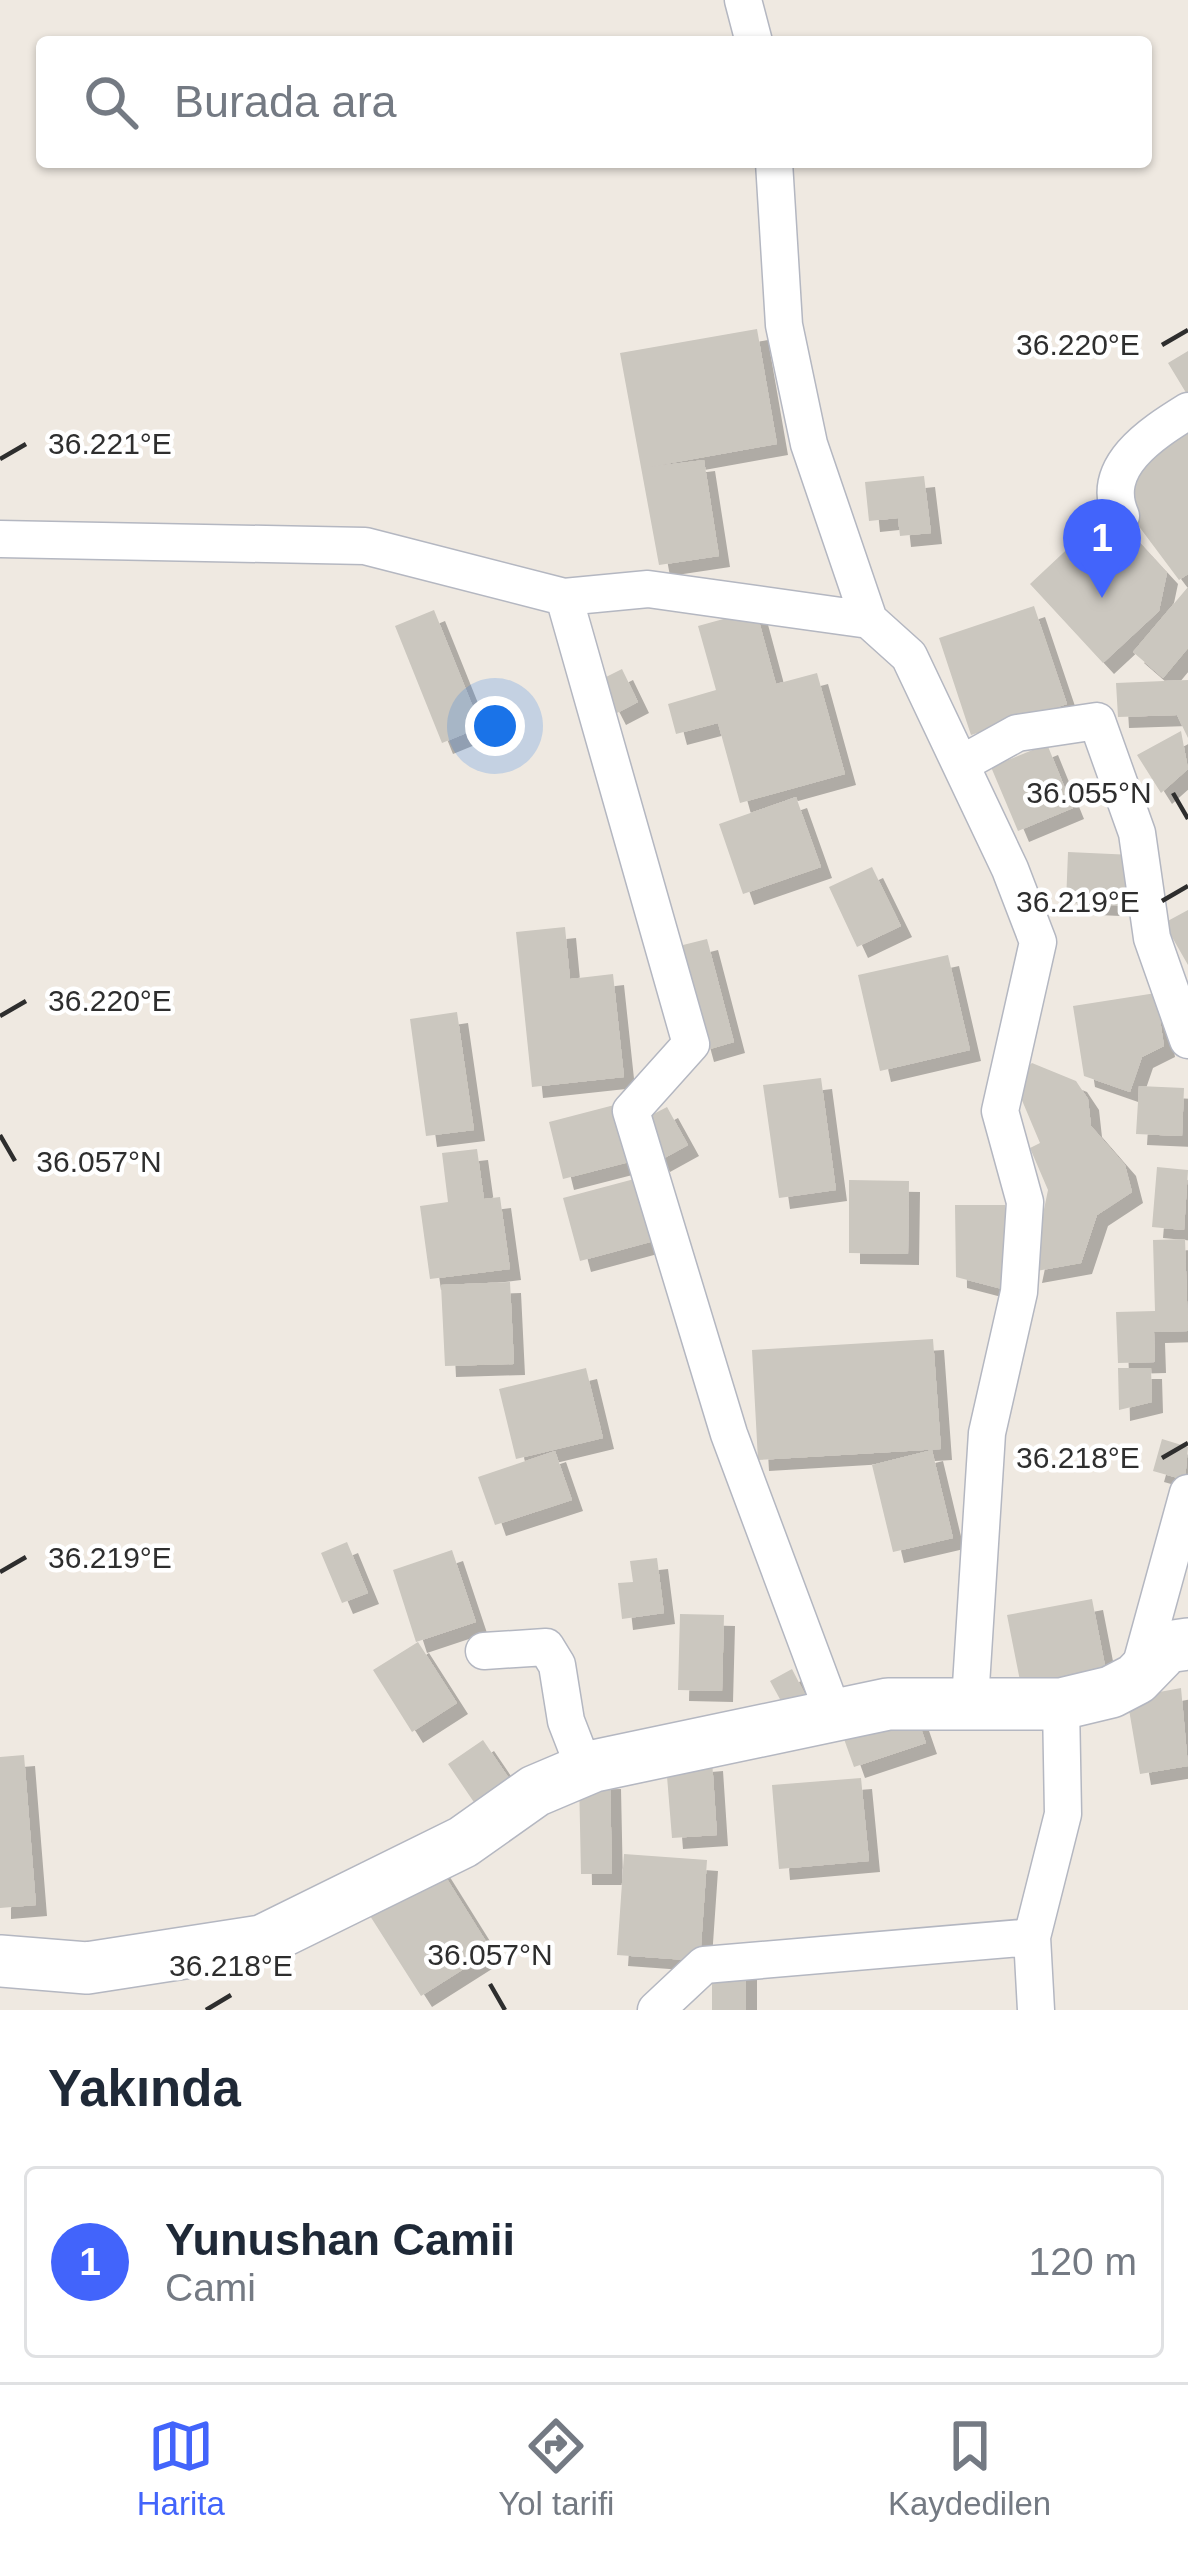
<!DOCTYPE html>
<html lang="tr">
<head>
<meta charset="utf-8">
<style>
	body { margin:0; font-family:Helvetica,sans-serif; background:#f2f2f3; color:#1f2937 }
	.you { position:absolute; left:495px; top:726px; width:42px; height:42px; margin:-30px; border:9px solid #fff; border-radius:50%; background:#1a73e8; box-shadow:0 0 0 18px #1a73e833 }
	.badge { display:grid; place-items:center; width:78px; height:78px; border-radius:50%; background:#4264fb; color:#fff; font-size:39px; font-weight:700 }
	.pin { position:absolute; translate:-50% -99px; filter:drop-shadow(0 3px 6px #0008) }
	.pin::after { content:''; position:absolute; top:63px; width:42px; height:36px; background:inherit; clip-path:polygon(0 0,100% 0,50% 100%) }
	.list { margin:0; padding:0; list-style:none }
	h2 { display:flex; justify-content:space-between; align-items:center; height:156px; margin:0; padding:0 48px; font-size:51px }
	h2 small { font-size:39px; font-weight:400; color:#747a83 }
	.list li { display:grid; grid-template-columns:78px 1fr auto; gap:36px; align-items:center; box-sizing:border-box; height:192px; margin:0 24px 24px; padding:0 24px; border:3px solid #e0e1e3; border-radius:12px }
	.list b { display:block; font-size:45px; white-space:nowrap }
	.list p { margin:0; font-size:39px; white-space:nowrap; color:#747a83 }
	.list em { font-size:39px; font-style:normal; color:#747a83 }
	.icon { flex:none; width:66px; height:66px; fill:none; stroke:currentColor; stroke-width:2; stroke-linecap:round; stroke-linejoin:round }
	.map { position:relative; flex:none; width:1188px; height:2010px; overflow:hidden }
	.search { position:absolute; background:#fff; box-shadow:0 3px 9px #0004; left:36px; right:36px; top:36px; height:132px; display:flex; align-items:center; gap:30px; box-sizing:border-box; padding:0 42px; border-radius:12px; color:#747a83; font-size:45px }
	.sheet { height:372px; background:#fff }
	nav { display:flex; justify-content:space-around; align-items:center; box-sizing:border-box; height:168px; border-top:3px solid #e0e1e3; background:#fff; font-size:33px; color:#747a83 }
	nav a { display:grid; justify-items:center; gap:6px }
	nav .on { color:#4264fb }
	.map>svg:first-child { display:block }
	.building { fill:#cbc7bf; filter:url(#shadow) }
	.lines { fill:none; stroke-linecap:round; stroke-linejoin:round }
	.street-casing { stroke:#b4b7c1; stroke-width:39 }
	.secondary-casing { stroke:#b4b7c1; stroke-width:54 }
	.street { stroke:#fff; stroke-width:36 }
	.secondary { stroke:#fff; stroke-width:51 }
	.ticks { fill:none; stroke:#2e2e2e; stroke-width:4.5 }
	.ticks-label { font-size:30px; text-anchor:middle; fill:#2e2e2e; stroke:#fff; stroke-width:9; stroke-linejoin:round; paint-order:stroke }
</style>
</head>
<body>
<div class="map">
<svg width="1188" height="2010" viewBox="0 0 1188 2010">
	<defs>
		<filter id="shadow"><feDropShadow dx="11" dy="11" stdDeviation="0" flood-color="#0004"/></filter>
	</defs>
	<rect width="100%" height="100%" fill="#efe9e1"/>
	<path class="building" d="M757 329 777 444 649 467 704 460 719 556 659 565 620 353Z
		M1188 351V396L1168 363Z
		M1188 418V574L1179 580 1120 501 1140 452Z
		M924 476 931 533 900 536 898 518 869 521 865 482Z
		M1109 510 1167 573 1159 611 1103 663 1030 584Z
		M1188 587V648L1163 678 1133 652Z
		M1034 606 1067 704 971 735 939 638Z
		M434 610 481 727 442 743 395 626Z
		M756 610 776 684 817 673 845 774 740 803 718 723 676 734 668 704 716 690 698 626Z
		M622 669 638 702 615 714 598 681Z
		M1188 680V738L1177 715 1118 717 1116 683Z
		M1181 731 1188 769 1161 793 1137 755Z
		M1047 744 1073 808 1018 831 991 767Z
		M796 797 821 867 743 894 719 824Z
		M1068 852 1133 855 1131 906 1066 903Z
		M872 867 901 926 857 947 829 887Z
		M1188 910V965L1164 923Z
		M565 927 570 979 613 974 624 1077 532 1087 516 932Z
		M707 939 734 1042 703 1051 675 947Z
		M948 955 970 1050 880 1071 858 975Z
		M1156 993 1164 1046 1142 1057 1130 1092 1084 1076 1073 1006Z
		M457 1012 474 1130 426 1136 410 1019Z
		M1032 1063 1076 1081 1088 1099 1091 1126 1125 1165 1132 1192 1097 1215 1081 1263 1031 1272 1048 1190 1030 1148 1040 1143 1013 1079Z
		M821 1078 836 1190 779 1198 763 1085Z
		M1139 1086 1184 1088 1182 1136 1136 1134Z
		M622 1103 637 1160 563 1179 549 1122Z
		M667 1107 688 1145 659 1161 638 1122Z
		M477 1149 484 1199 500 1197 510 1269 430 1279 420 1206 448 1202 442 1153Z
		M1157 1167 1188 1170 1184 1230 1152 1227Z
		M638 1178 654 1241 580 1261 563 1198Z
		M849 1180 909 1181 908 1254 849 1253Z
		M955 1205H1005L1006 1290 956 1277Z
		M1185 1239 1188 1331 1154 1332 1155 1362 1118 1363 1116 1312 1155 1311 1153 1240Z
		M510 1282 514 1364 445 1366 441 1285Z
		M933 1339 941 1449 758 1460 752 1350Z
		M586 1368 603 1438 516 1459 499 1389Z
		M1118 1368H1151L1152 1402 1119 1410Z
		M1162 1439 1188 1447 1185 1480 1153 1471Z
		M932 1450 953 1538 893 1552 872 1465Z
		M555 1451 572 1500 495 1525 478 1477Z
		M347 1542 368 1593 342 1603 321 1553Z
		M452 1550 476 1622 416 1642 393 1570Z
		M657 1558 664 1613 622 1619 618 1583 633 1582 630 1561Z
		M1092 1599 1109 1686 1024 1701 1007 1615Z
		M680 1614 724 1615 722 1691 678 1690Z
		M418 1642 457 1703 412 1732 373 1670Z
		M792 1669 813 1710 792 1721 770 1681Z
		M1181 1688 1188 1766 1140 1774 1127 1698Z
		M916 1714 926 1743 854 1767 844 1739Z
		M483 1740 519 1793 484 1817 448 1764Z
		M24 1755 36 1905 0 1908V1757Z
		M712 1760 717 1835 672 1838 666 1764Z
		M610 1778 612 1874H581L579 1779Z
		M861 1778 869 1861 779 1869 772 1785Z
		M624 1854 707 1860 700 1961 617 1955Z
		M437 1863 492 1951 421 1996 365 1908Z
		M712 1969H746V2010H712Z"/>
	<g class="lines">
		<g class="street-casing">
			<path id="street" d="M743 0 754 42
				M774 162 784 325 809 444 869 620 909 656 1010 869 1038 942 1000 1111 1025 1202 1019 1292 987 1433 970 1701
				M1121 516C1099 467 1151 434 1188 411
				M0 539 365 546 564 597 648 589 869 620
				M564 597 691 1044 631 1111 729 1434 835 1718
				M961 764 1017 733 1097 721 1137 833 1152 938 1188 1040
				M484 1651 546 1647 557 1665 566 1721 585 1770
				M1138 1675 1188 1493
				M656 2010 704 1965 1032 1937
				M1036 2010 1032 1937 1063 1814 1061 1704"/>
		</g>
		<g class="secondary-casing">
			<path id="secondary" d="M0 1961 87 1968 262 1941 463 1842 535 1791 594 1766 888 1704H1061L1111 1692 1136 1679 1167 1647 1188 1644"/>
		</g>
		<use href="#street" class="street"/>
		<use href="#secondary" class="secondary"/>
	</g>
	<path class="ticks" d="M1162 345 1188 330M0 459 26 444M1173 793 1188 819M1162 901 1188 886M0 1016 26 1001M0 1135 15 1161M1162 1458 1188 1443M0 1572 26 1557M490 1984 505 2010M206 2010 231 1995"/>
	<g class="ticks-label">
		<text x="1078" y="355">36.220°E</text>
		<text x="110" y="454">36.221°E</text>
		<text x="1089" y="803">36.055°N</text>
		<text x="1078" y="912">36.219°E</text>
		<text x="110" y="1011">36.220°E</text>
		<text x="99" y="1172">36.057°N</text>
		<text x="1078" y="1468">36.218°E</text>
		<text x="110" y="1568">36.219°E</text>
		<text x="490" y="1965">36.057°N</text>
		<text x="231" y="1976">36.218°E</text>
	</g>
</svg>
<div class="you"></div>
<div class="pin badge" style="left:1102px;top:598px">1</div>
<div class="search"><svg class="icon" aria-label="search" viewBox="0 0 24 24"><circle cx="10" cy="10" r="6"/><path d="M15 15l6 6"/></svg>Burada ara</div>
</div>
<section class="sheet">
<h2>Yakında<small></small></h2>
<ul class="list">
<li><span class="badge">1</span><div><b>Yunushan Camii</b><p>Cami</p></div><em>120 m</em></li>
</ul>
</section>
<nav>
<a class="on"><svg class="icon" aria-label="map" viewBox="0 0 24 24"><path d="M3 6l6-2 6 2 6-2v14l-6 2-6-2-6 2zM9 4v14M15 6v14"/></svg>Harita</a>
<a><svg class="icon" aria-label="directions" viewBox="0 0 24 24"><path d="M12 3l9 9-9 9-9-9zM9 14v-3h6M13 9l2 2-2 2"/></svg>Yol tarifi</a>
<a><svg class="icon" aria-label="saved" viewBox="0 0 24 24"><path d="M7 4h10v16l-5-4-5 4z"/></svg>Kaydedilen</a>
</nav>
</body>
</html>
